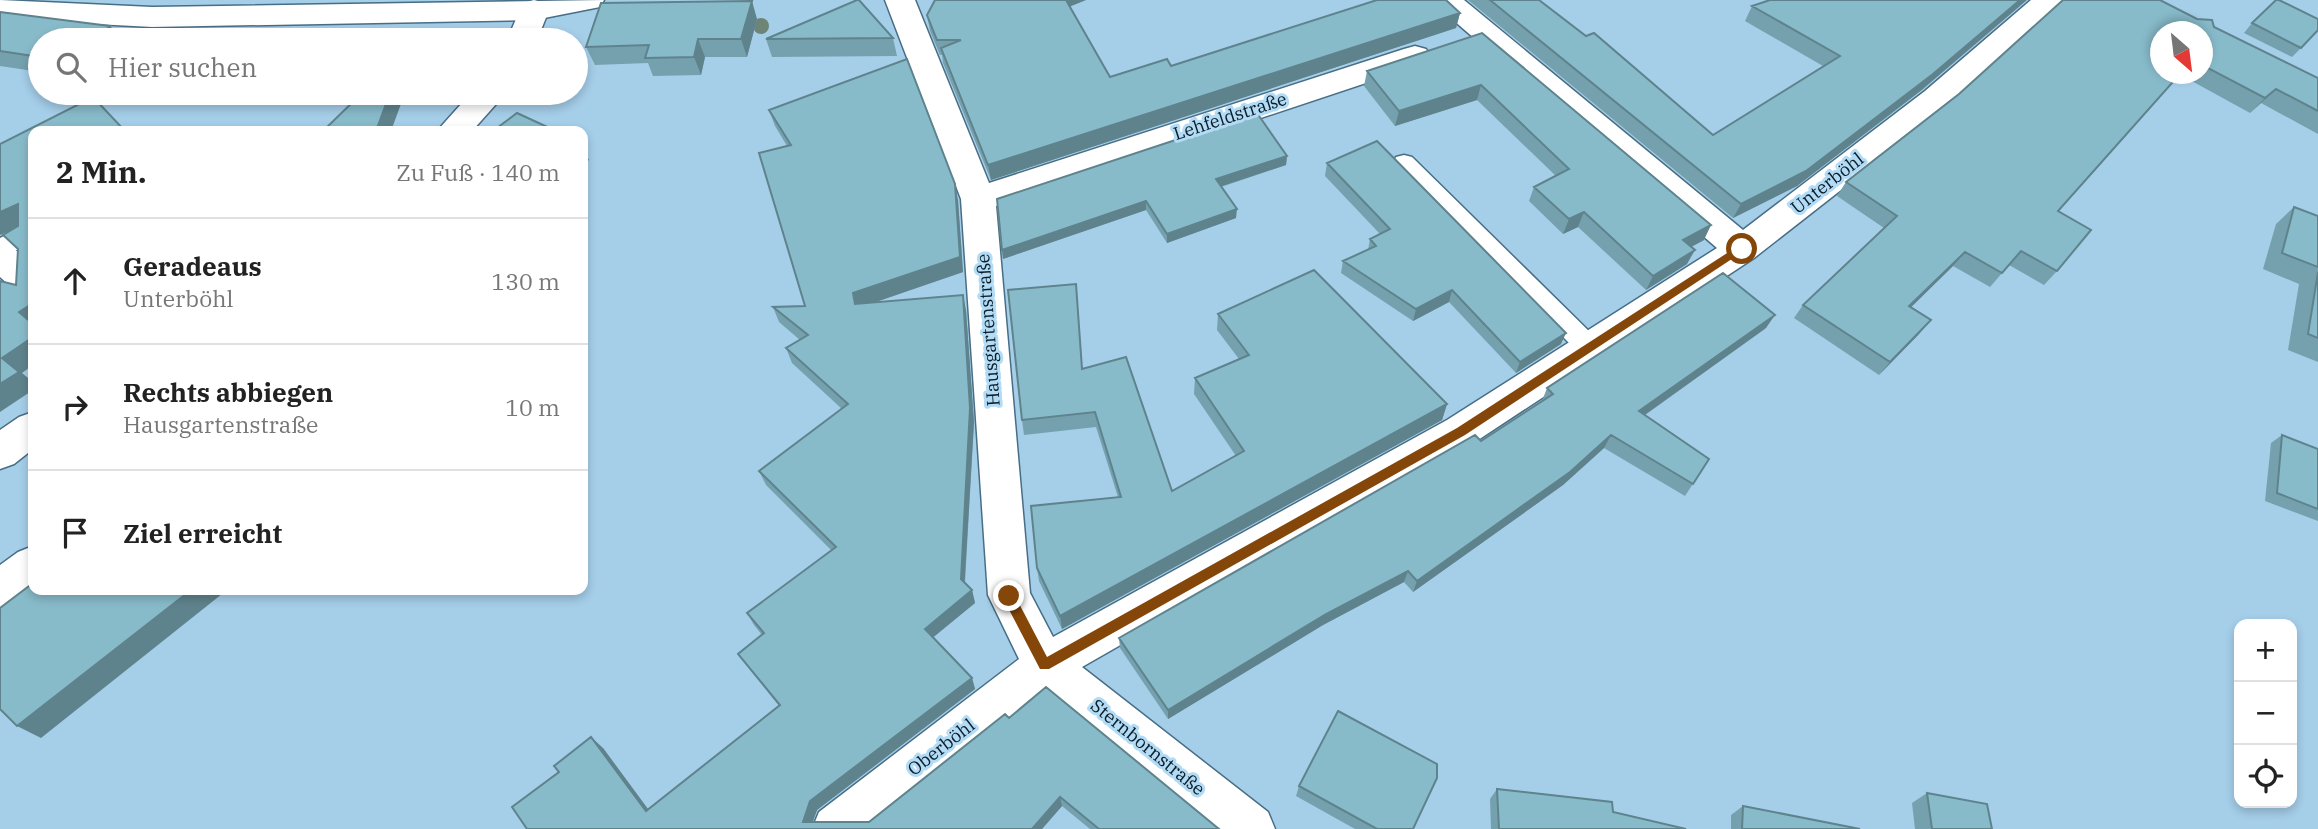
<!DOCTYPE html>
<html lang="de">
<head>
<meta charset="utf-8">
<style>
	body { margin:0; font-family:"IBM Plex Serif",serif; background:#f6f6f6; color:#222 }
	.controls { position:absolute; right:21px; bottom:21px; display:grid; overflow:hidden; border-radius:14px; box-shadow:0 4px 10px #0003 }
	.controls button { width:63px; height:63px; display:grid; place-items:center; padding:0; border:0; border-bottom:2px solid #e0e0e0; background:#fff; color:#222; font:35px sans-serif }
	.compass { position:absolute; left:2150px; top:21px; width:63px; height:63px; border-radius:50%; background:#fff; box-shadow:0 4px 10px #0003; rotate:152deg }
	.stop { position:absolute; width:21px; height:21px; margin:-16px; border:5px solid #854709; border-radius:50%; background:#fff }
	.stop.end { background:#854709; border-color:#fff; box-shadow:0 2px 7px #0008 }
	.list { margin:0; padding:0; list-style:none }
	h2 { display:flex; justify-content:space-between; align-items:center; height:91px; margin:0; padding:0 28px; font-size:30px }
	h2 small { font-size:23px; font-weight:400; color:#767676 }
	.list li { display:grid; grid-template-columns:46px 1fr auto; gap:21px; align-items:center; box-sizing:border-box; height:126px; padding:0 28px; border-top:2px solid #e0e0e0 }
	.list b { display:block; font-size:26px; white-space:nowrap }
	.list p { margin:0; font-size:23px; white-space:nowrap; color:#767676 }
	.list em { font-size:23px; font-style:normal; color:#767676 }
	.icon { flex:none; width:38px; height:38px; fill:none; stroke:currentColor; stroke-width:2; stroke-linecap:round; stroke-linejoin:round }
	.map { position:relative; flex:none; width:2318px; height:829px; overflow:hidden }
	.search { position:absolute; background:#fff; box-shadow:0 4px 10px #0003; left:28px; top:28px; width:560px; height:77px; display:flex; align-items:center; gap:18px; box-sizing:border-box; padding:0 24px; border-radius:38px; color:#767676; font-size:26px }
	.panel { position:absolute; background:#fff; box-shadow:0 4px 10px #0003; left:28px; top:126px; width:560px; height:469px; border-radius:14px }
	.map>svg:first-child { display:block }
	.lines { fill:none; stroke-linecap:round; stroke-linejoin:round }
	.lane-casing { stroke:#486e86; stroke-width:3 }
	.street-casing { stroke:#486e86; stroke-width:3 }
	.secondary-casing { stroke:#486e86; stroke-width:3 }
	.lane { fill:#fff; fill-rule:evenodd }
	.street { fill:#fff; fill-rule:evenodd }
	.secondary { fill:#fff; fill-rule:evenodd }
	.tree { fill:#6d8477 }
	.wall { fill:#75a1ae; fill-rule:evenodd }
	.shaded-wall { fill:#5f838d }
	.building { fill:#88bbca; stroke:#5f838d; stroke-width:2 }
	.route { fill:#854709 }
	.labels { text-anchor:middle; dominant-baseline:central; stroke-width:6; stroke-linejoin:round; paint-order:stroke }
	.street-label { font-size:18px; fill:#0c1c26; stroke:#b2dbf6 }
</style>
</head>
<body>
<div class="map">
<svg width="2318" height="829" viewBox="0 0 2318 829">
	<rect width="100%" height="100%" fill="#a5cee9"/>
	<g class="lines">
		<g class="lane-casing">
			<path id="lane" d="M1404 155 1412 157 1599 341 1603 348 1599 355 1590 358 1581 355 1396 169 1393 163 1396 157Z
				M33 222V242L0 258V238Z"/>
		</g>
		<g class="street-casing">
			<path id="street" d="M534 0 545 3 549 10 537 40H507L523 3Z
				M885 0H915L989 183 1404 49 1415 46 1426 49 1431 56 1426 63 996 206 1030 593 1053 637 1447 420 1717 248 1430 0H1464L1743 230 1925 91 2031 0H2065L1947 107 1754 258 1475 442 1082 667 1268 812 1275 829H1214L1045 692 873 829H812L819 812 1019 659 988 595 961 199Z
				M471 93H506L472 131H437Z
				M0 243 12 247 33 265V299L20 295 0 277Z
				M33 412V449L14 464 0 469V430L19 417Z
				M33 546V589L15 604 0 609V565L18 552Z"/>
		</g>
		<g class="secondary-casing">
			<path id="secondary" d="M0 0 152 7 604 0 600 7 534 20 152 27 0 19Z"/>
		</g>
		<use href="#lane" class="lane"/>
		<use href="#street" class="street"/>
		<use href="#secondary" class="secondary"/>
	</g>
	<circle class="tree" cx="761" cy="26" r="8"/>
	<path class="wall" d="M1086 0 1070 6 1110 77 1460 13 1456 28 991 180 943 63 942 55H940L930 31 927 15Z
		M1468 0H1539L1713 135 1823 66 1745 21 1752 6 1923 89 1797 186 1733 218Z
		M0 12 110 26 122 40H40V72L0 66Z
		M757 19 747 57H705L701 75 653 76 648 63 595 65 586 47Z
		M2252 23 2318 31 2292 57 2244 33Z
		M2214 27 2318 78V134L2261 103 2250 113 2179 74 2058 211 2057 271 2044 285 2009 265 1990 287 1953 266 1911 307 1919 334 1879 375 1794 318 1803 305 1884 228 1837 196 1846 182 1959 94ZM2202 32V74H2160Z
		M1482 33 1704 240 1691 247 1687 264 1646 290 1578 227 1563 234 1529 201 1534 187 1556 176 1477 100 1395 126 1364 86 1367 71Z
		M893 38 897 56 772 57 766 39Z
		M769 110 958 200 963 272 876 302 966 310 974 422 965 583 972 590 975 603 933 637 972 678 975 689 817 810 813 822H869L1009 718 1219 829H1090L1062 806 1042 829H527L603 748 648 809 779 706 738 654 762 635 754 625 747 613 831 550 766 485 759 471 842 409 792 363 786 348 800 340 779 322 773 307 805 306 787 146 775 126Z
		M1287 156 1286 165 1221 187 1236 218 1167 243 1146 210 1003 259 997 199Z
		M1327 163 1561 344 1516 373 1449 302 1413 321 1341 273 1343 261 1368 250 1370 239 1380 234 1325 176Z
		M2294 207 2318 216V362L2288 350 2299 284 2263 269 2276 224Z
		M1218 314 1447 404 1442 420 1062 629 1039 581 1037 568 1118 497 1096 427 1024 435 1022 420 1083 369 1172 491 1236 456 1194 394 1195 378 1239 359 1217 330Z
		M1766 328 1645 415 1709 459 1685 496 1604 448 1563 485 1413 592 1404 582 1323 625 1168 719 1120 648 1119 638 1481 441 1542 401 1547 388Z
		M2282 435 2318 449V521L2265 501 2271 443Z
		M1299 786 1413 829H1355L1296 796Z
		M1497 789 1613 812 1686 829H1491L1490 799Z
		M1927 793 1992 829H1915L1912 803Z
		M1743 806 1860 829H1731V815Z"/>
	<path class="shaded-wall" d="M1063 0H1086L1064 9Z
		M2020 0H2027L1923 89 1797 186 1733 218 1741 204Z
		M752 1 757 19 747 57 741 39Z
		M1460 13 1456 28 991 180 988 165Z
		M110 26 122 40H96Z
		M698 39 705 57 701 75 694 57Z
		M1481 85 1477 100 1395 126 1399 111Z
		M2276 89 2261 103 2250 113 2265 98Z
		M390 93H405L391 131H376Z
		M583 149 589 160 583 165Z
		M1287 156 1286 165 1216 188V179Z
		M955 184 958 200 963 272 858 308 855 304 853 293Z
		M1146 201V210L1003 259 1002 250Z
		M18 204 33 221 0 235V212Z
		M1237 209 1236 218 1167 243V234Z
		M1584 212 1578 227 1563 234 1569 219Z
		M1711 225 1704 240 1676 255 1683 240Z
		M1695 250 1687 264 1646 290 1653 276Z
		M1965 252 1953 266 1898 320 1909 306Z
		M1452 290 1449 302 1413 321 1416 309Z
		M963 295 966 310 974 422 964 592 961 579Z
		M33 303V324L19 312Z
		M1775 315 1766 328 1632 424 1639 411Z
		M1931 320 1919 334 1879 375 1890 362Z
		M1566 333 1561 344 1516 373 1520 362Z
		M33 337V365L22 373 33 382V390L0 412V384L2 358Z
		M1447 404 1442 420 1062 629 1060 616Z
		M1611 435 1604 448 1563 485 1413 592 1417 581Z
		M1408 571 1404 582 1323 625 1168 719V710L1326 614Z
		M191 590H227L41 738 17 726Z
		M972 590 975 603 930 640 925 629Z
		M972 678 975 689 817 810 810 829 803 822 810 801Z
		M591 737 603 748 656 820 646 811Z
		M1060 797 1062 806 1042 829H1032Z"/>
	<path class="building" d="M857 0H859L893 38 766 39Z
		M935 0H1066L1110 77 1167 59 1171 66 1377 0H1446L1460 13 988 165 941 48 961 40H937L927 15Z
		M1490 0H1539L1586 36 1594 33 1713 135 1840 56 1752 6 1770 0H2020L1933 74 1806 171 1741 204Z
		M2063 0H2160L2197 19 2212 20 2214 27 2318 78V111L2276 89 2265 98 2202 65V32H2160V74H2180L2058 211 2091 230 2057 271 2021 251 2002 273 1965 252 1909 306 1931 320 1890 362 1803 305 1897 216 1846 182 1959 94Z
		M2276 0H2279L2318 19V30L2301 48 2252 23Z
		M752 1 741 39H698L694 57 645 58 649 45 586 47 601 3Z
		M0 12 110 26 96 40H40V57L0 51Z
		M1482 33 1711 225 1683 240 1695 250 1653 276 1584 212 1569 219 1534 187 1569 169 1481 85 1399 111 1367 71Z
		M907 59 955 184 960 257 853 293 855 304 963 295 970 408 961 579 972 590 925 629 972 678 810 801 803 822H869L1005 714 1009 718 1046 687 1219 829H1099L1060 797 1032 829H527L512 807 559 772 554 766 591 737 646 811 780 705 738 654 764 633 747 613 836 547 759 471 848 404 786 348 808 335 773 307 805 306 759 153 791 145 769 110Z
		M362 93H390L376 131H323Z
		M93 97 125 131H33V188L30 189 33 192V303L19 312 33 324V337L2 358 19 372 0 384V281L16 285 18 249 3 235 18 226V204L0 212V144Z
		M517 113 556 131H493Z
		M1257 113 1287 156 1216 179 1237 209 1167 234 1146 201 1002 250 997 199Z
		M1377 141 1566 333 1520 362 1452 290 1416 309 1343 261 1376 246 1370 239 1390 229 1327 163Z
		M2294 207 2318 216V267L2282 253Z
		M1314 270 1447 404 1060 616 1037 568 1031 506 1121 497 1095 412 1022 420 1008 290 1076 284 1082 369 1126 357 1172 491 1244 451 1195 378 1249 355 1218 314Z
		M2318 272V338L2308 334Z
		M1723 273 1775 315 1639 411 1709 459 1693 484 1611 435 1570 472 1417 581 1408 571 1326 614 1168 710 1119 638 1475 435 1481 441 1553 394 1547 388Z
		M2282 435 2318 449V509L2277 493Z
		M33 583V590H191L17 726 0 709V608Z
		M1338 711 1437 764V778L1413 829H1377L1299 786Z
		M1497 789 1612 802 1613 812 1686 829H1499Z
		M1927 793 1987 804 1992 829H1932Z
		M1743 806 1860 829H1742Z"/>
	<path class="route" d="M1738 246 1747 249 1465 435 1049 669H1040L1004 600V592H1013L1047 657 1457 428Z"/>
	<g class="labels">
		<g class="street-label">
			<text transform="translate(1230 116) rotate(-18)">Lehfeldstraße</text>
			<text transform="translate(1827 183) rotate(-38)">Unterböhl</text>
			<text transform="translate(988 330) rotate(-94)">Hausgartenstraße</text>
			<text transform="translate(941 747) rotate(-38)">Oberböhl</text>
			<text transform="translate(1148 747) rotate(39)">Sternbornstraße</text>
		</g>
	</g>
</svg>
<div class="controls">
<button>+</button>
<button>−</button>
<button><svg class="icon" aria-label="locate" viewBox="0 0 24 24"><circle cx="12" cy="12" r="6"/><path d="M12 2v4M12 18v4M2 12h4M18 12h4"/></svg></button>
</div>
<svg class="compass" viewBox="-18 -18 36 36"><path d="M0-13l5 13h-10z" fill="#e53935"/><path d="M0 13l5-13h-10z" fill="#767676"/></svg>
<div class="stop" style="left:1742px;top:249px"></div>
<div class="stop end" style="left:1009px;top:596px"></div>
<div class="search"><svg class="icon" aria-label="search" viewBox="0 0 24 24"><circle cx="10" cy="10" r="6"/><path d="M15 15l6 6"/></svg>Hier suchen</div>
<section class="panel">
<h2>2 Min.<small>Zu Fuß · 140 m</small></h2>
<ul class="list">
<li><svg class="icon" aria-label="ahead" viewBox="0 0 24 24"><path d="M12 20V5M6 11l6-6 6 6"/></svg><div><b>Geradeaus</b><p>Unterböhl</p></div><em>130 m</em></li>
<li><svg class="icon" aria-label="right" viewBox="0 0 24 24"><path d="M7 20v-9h11M14 6l5 5-5 5"/></svg><div><b>Rechts abbiegen</b><p>Hausgartenstraße</p></div><em>10 m</em></li>
<li><svg class="icon" aria-label="arrive" viewBox="0 0 24 24"><path d="M6 21V4h12l-3 4 3 4H6"/></svg><div><b>Ziel erreicht</b></div></li>
</ul>
</section>
</div>
</body>
</html>
